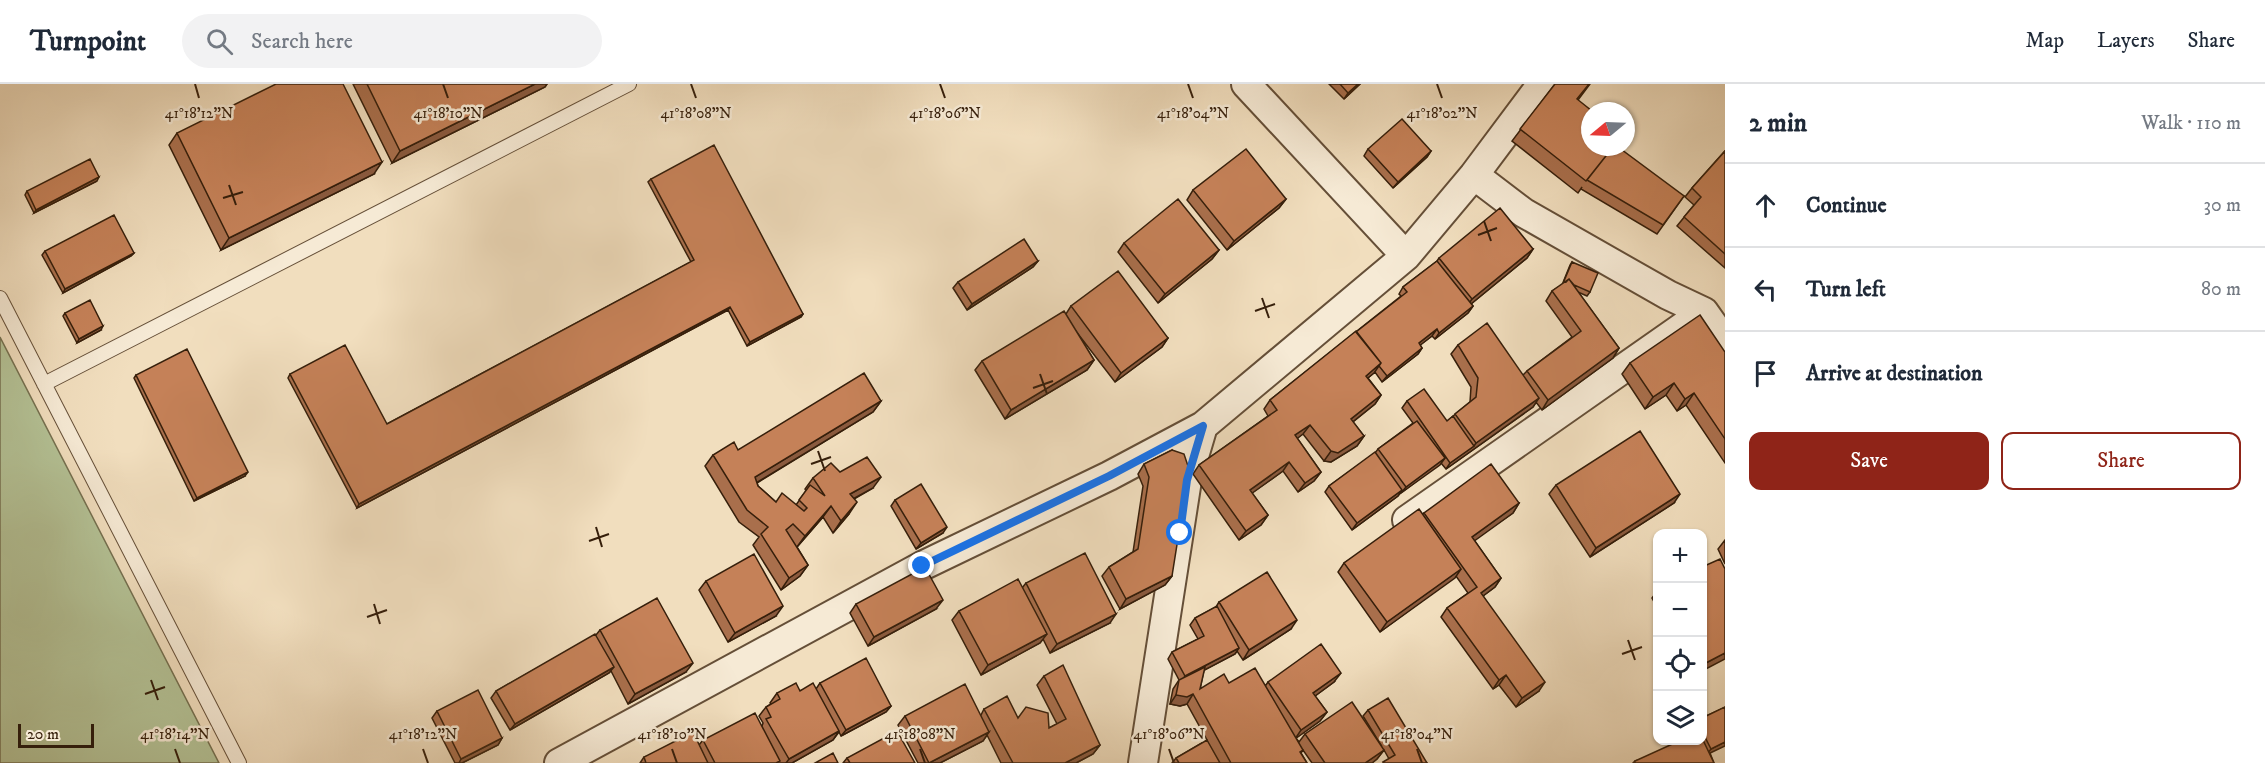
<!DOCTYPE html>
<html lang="en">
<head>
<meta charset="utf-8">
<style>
	body { margin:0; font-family:"IM FELL DW Pica",serif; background:#f2f2f3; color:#1f2937 }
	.controls { position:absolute; right:18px; bottom:18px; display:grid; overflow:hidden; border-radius:12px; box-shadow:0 2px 4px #0004 }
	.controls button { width:54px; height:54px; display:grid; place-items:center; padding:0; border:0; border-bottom:2px solid #e0e1e3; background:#fff; color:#1f2937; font:30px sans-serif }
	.compass { position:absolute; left:1581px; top:18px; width:54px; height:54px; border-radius:50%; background:#fff; box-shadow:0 2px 4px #0004; rotate:251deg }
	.scale { position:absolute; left:18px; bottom:15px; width:76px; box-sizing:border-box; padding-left:6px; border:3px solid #361f0b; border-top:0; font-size:16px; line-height:21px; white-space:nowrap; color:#361f0b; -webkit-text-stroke:4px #f6ead5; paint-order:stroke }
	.stop { position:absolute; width:18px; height:18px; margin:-14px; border:4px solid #1a73e8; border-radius:50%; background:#fff }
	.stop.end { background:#1a73e8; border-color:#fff; box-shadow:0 2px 6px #0008 }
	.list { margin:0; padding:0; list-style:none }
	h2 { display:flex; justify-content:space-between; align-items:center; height:78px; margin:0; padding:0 24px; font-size:26px }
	h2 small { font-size:20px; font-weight:400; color:#747a83 }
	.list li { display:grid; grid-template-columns:39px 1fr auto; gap:18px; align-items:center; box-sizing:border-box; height:84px; padding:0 24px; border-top:2px solid #e0e1e3 }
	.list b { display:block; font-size:22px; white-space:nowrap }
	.list em { font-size:20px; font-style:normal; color:#747a83 }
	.actions { display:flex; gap:12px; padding:18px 24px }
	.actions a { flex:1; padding:14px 0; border:2px solid #8f2418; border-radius:12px; text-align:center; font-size:21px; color:#8f2418 }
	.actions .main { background:#8f2418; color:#fff }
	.icon { flex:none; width:33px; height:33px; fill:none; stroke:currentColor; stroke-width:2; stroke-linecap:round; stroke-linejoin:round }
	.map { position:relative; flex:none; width:1725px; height:679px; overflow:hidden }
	header { display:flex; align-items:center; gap:36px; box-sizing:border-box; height:84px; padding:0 30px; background:#fff; border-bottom:2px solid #e0e1e3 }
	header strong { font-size:28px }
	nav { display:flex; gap:33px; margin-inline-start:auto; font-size:21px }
	.search { width:420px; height:54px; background:#f2f2f3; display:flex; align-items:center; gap:15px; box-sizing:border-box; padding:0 21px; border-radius:33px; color:#747a83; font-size:22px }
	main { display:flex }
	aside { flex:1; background:#fff }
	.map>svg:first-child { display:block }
	.green { fill:#b4c296; stroke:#757050; stroke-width:1.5 }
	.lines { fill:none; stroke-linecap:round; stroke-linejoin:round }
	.lane-casing { stroke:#654f38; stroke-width:16 }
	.street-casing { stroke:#654f38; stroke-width:32 }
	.lane { stroke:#f6ead5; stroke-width:14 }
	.street { stroke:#f6ead5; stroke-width:28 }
	.wall { fill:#a96f4c; stroke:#361f0b; stroke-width:1.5 }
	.shaded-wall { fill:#8a5a3e; stroke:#361f0b; stroke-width:1.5 }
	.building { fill:#c58158; stroke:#361f0b; stroke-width:1.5 }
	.route { stroke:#1a73e8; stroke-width:8 }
	.ticks { fill:none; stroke:#361f0b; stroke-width:2 }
	.ticks-label { font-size:15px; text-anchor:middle; fill:#361f0b; stroke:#f6ead5; stroke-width:5; stroke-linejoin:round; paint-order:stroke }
</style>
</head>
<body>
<header>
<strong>Turnpoint</strong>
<div class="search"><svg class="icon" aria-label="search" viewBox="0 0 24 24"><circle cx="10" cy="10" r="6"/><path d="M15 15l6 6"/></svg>Search here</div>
<nav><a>Map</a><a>Layers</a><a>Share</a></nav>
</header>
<main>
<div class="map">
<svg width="1725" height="679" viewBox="0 0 1725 679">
	<rect width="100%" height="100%" fill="#f1debe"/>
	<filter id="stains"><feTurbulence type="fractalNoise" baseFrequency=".00333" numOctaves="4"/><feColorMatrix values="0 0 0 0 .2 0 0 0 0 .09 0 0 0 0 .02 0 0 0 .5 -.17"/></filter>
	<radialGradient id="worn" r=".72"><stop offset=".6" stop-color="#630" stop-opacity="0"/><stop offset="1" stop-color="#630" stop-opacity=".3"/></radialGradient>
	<path class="green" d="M0 253 219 679H0Z"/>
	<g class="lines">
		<g class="lane-casing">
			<path id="lane" d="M0 214 239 679
				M44 300 629 0"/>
		</g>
		<g class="street-casing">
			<path id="street" d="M1246 0 1406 172
				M1474 91 1524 129 1668 211 1704 228 1725 258
				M1407 436 1704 228
				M559 679 922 482 1109 392 1203 342
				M1143 679 1187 396 1203 342 1406 172 1474 91 1542 0"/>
		</g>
		<use href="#lane" class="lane"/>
		<use href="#street" class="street"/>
	</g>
	<path class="wall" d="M353 0H547L545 3 392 79Z
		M1329 0H1360L1344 15Z
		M1555 0H1590L1578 16 1590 63 1684 112 1657 150 1581 105 1582 103 1578 109 1512 57Z
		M177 49 374 90 221 166 169 61Z
		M1368 65 1431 67 1427 73 1393 104 1364 72Z
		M1725 67V184L1677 142 1694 121 1685 113 1692 104Z
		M651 95 803 230 801 233 747 262 728 226 357 424 288 294 290 290 387 340 691 178 648 98Z
		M97 97 34 129 25 111 27 107Z
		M1193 106 1286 115 1279 124 1227 166 1187 116Z
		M1124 159 1219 166 1212 175 1158 219 1118 168Z
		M1533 165 1527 174 1471 220 1473 222 1468 229 1435 255 1432 252 1420 261 1422 264 1418 270 1382 298 1375 288 1368 294 1381 311 1375 320 1353 338 1364 352 1357 362 1331 378 1324 377 1303 350 1297 354 1321 388 1314 397 1298 408 1283 387 1252 409 1268 431 1261 441 1239 456 1193 390 1199 381 1268 332 1264 325 1270 316 1401 212 1399 210 1403 203 1437 177 1439 174Z
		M45 167 134 169 131 172 63 209 42 171Z
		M1038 177 1033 183 967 226 953 204 958 198Z
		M1572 178 1590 208 1587 212 1578 208 1619 264 1613 274 1542 326 1536 318 1533 323 1446 385 1441 379 1401 409V408L1398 412 1352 446 1325 408 1329 402 1375 369 1378 365 1413 339 1402 324 1407 317 1447 337 1470 318 1471 303 1451 270 1458 261 1523 291 1527 287 1572 253 1546 217 1552 207 1562 201 1570 181Z
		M1071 222 1168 254 1162 263 1115 298 1075 246 1094 276 1087 286 1005 335 975 286 982 277 1066 230Z
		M65 229 101 246 77 259 63 232Z
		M1725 268V379L1686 321 1677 327 1666 311 1645 325 1622 290 1630 279Z
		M136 291 245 392 194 417 134 294Z
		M881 317 873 328 757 399 758 402 776 418 796 421 806 407 805 405 813 394 840 388 873 404 854 415 849 430 833 449 823 433 797 463 808 481 800 492 781 506 753 461 759 453 739 438 705 382 713 371 738 366Z
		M1172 366V492L1165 501 1120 525 1102 492 1109 483 1133 468 1143 402 1138 390 1144 380Z
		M1556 401 1674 419 1590 473 1549 410Z
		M895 416 943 449 916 465 891 422Z
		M1519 419 1513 429 1474 456 1501 494 1495 503 1483 512 1539 607 1516 623 1499 601 1493 605 1441 533 1447 524 1468 509 1456 492 1380 548 1338 488 1344 479 1424 429Z
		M1725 456V480L1718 465Z
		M706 497 776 532 728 558 699 506Z
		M1026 499 1110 539 1050 569 1043 555 1040 559 981 591 952 536 959 527 1022 504Z
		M1658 506V525L1652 514Z
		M1219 518 1291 545 1243 576 1237 567 1235 570 1204 586 1200 605 1229 599 1266 601 1268 598H1334L1315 612 1327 628 1320 637 1296 654 1299 658 1305 650 1381 661 1363 632 1368 626 1427 679H1383L1389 675 1384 666 1377 675 1372 679H1312L1303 666 1301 669 1307 679H1172L1176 674 1207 656 1187 620 1180 622 1170 620 1173 605 1179 596 1168 575 1172 568 1198 555 1190 541 1195 534 1216 523Z
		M856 520 936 525 868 562 850 529Z
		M600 546 686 588 628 620 611 587 609 589 510 646 491 614 496 607 596 551Z
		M1044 592 1100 661 1093 670 1076 679H1001L987 651 983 657 940 679H918L898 641 905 632 981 631 984 625 1018 634 1049 644 1057 640 1037 601Z
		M820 599 891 622 886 628 841 652 839 648 833 656 792 679H640L644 673 699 661 703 656 762 642 763 639 759 632 766 623 771 620 770 619 777 609 816 605Z
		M1725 623 1710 669 1714 679H1633L1635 677 1702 657V634Z
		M437 627 502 654 498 661 462 679H455L432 634Z
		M847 674 915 679H843Z"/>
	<path class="shaded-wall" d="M535 0H547L545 3 392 79 400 67Z
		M1358 0H1360L1344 15 1348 9Z
		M1431 67 1427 73 1393 104 1398 98Z
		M382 78 374 90 221 166 229 154Z
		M99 93 97 97 34 129 36 126Z
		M1286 115 1279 124 1227 166 1234 157Z
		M1533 165 1527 174 1465 225 1472 215Z
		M1219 166 1212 175 1158 219 1165 210Z
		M134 169 131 172 63 209 65 205Z
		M1038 177 1033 183 967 226 972 220Z
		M1473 222 1468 229 1435 255 1439 249Z
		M730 223 728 226 357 424 359 420Z
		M803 230 801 233 747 262 750 258Z
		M103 242 101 246 77 259 79 255Z
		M1437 245 1432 252 1414 266 1419 259Z
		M1168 254 1162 263 1115 298 1121 289Z
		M1422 264 1418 270 1382 298 1387 292Z
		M1619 264 1613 274 1542 326 1548 316Z
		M1094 276 1087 286 1005 335 1011 326Z
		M1381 279 1374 289 1359 301 1366 292Z
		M1674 299 1666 311 1645 325 1653 313Z
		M1694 309 1686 321 1677 327 1685 315Z
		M1381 311 1375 320 1345 344 1351 335Z
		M1539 314 1533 323 1446 385 1450 379 1474 362 1476 359Z
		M881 317 873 328 746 405 755 393Z
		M1310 341 1303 350 1289 361 1295 351Z
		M1364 352 1357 362 1331 378 1324 377 1331 367Z
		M1445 374 1440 381 1401 409 1406 403Z
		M1289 378 1283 387 1244 415 1250 406Z
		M248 388 245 392 194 417 197 414Z
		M1321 388 1314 397 1298 408 1305 399Z
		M881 393 873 404 842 421 850 410Z
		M1402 406 1398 412 1352 446 1357 439Z
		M1680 410 1674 419 1590 473 1596 464Z
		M857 418 849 430 833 449 841 437Z
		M1519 419 1513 429 1466 463 1472 453Z
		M831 422 823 433 797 463 805 452Z
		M1268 431 1261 441 1239 456 1246 447Z
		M947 443 943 449 916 465 921 459Z
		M808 481 800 492 781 506 789 494Z
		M1461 485 1455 494 1380 548 1387 538Z
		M1172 492 1165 501 1120 525 1126 515Z
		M1501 494 1495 503 1475 518 1481 509Z
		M943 516 936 525 868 562 874 553Z
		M783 522 776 532 728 558 735 549Z
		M1116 530 1110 539 1050 569 1057 560Z
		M1297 536 1291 545 1243 576 1249 566Z
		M1047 550 1040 559 981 591 988 581Z
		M1239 564 1235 570 1180 599 1185 592Z
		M1725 569V575L1702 587V581Z
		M693 579 686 588 628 620 635 610Z
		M614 583 609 589 510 646 515 640Z
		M1341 589 1334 598 1307 618 1313 609Z
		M1506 591 1499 601 1493 605 1499 596Z
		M1545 598 1539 607 1516 623 1522 614Z
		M1193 610 1187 620 1180 622 1170 620 1176 611Z
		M891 622 886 628 841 652 846 646Z
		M1327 628 1320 637 1295 655 1301 646Z
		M839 647 833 656 792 679H786L789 675Z
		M989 648 983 657 940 679H929Z
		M502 654 498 661 462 679H459L461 675Z
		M1725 658V662L1706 671 1711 665Z
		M1100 661 1093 670 1076 679H1065Z
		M1384 666 1377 675 1372 679H1365Z"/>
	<path class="building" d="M276 0H343L382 78 229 154 177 49Z
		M367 0H535L400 67Z
		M1340 0H1358L1348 9Z
		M1555 0H1589L1577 15 1592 27H1590V63H1613L1586 97 1520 45Z
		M1402 35 1431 67 1398 98 1368 65Z
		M714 61 803 230 750 258 730 223 359 420 290 290 345 261 387 340 694 176 651 95Z
		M1613 63H1618L1684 112 1663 141 1587 96Z
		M1246 65 1286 115 1234 157 1193 106Z
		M1725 67V170L1684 133 1701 113 1692 104Z
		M90 75 99 93 36 126 27 107Z
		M1178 115 1219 166 1165 210 1124 159Z
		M1500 124 1533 165 1472 215 1439 174Z
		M114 131 134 169 65 205 45 167Z
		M1024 155 1038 177 972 220 958 198Z
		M1437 177 1473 222 1439 249 1437 245 1419 259 1422 264 1387 292 1379 282 1381 279 1356 248 1407 208 1403 203Z
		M1572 178 1598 189 1590 208 1574 201 1569 195 1566 198 1564 197Z
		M1118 187 1168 254 1121 289 1071 222Z
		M1569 195 1619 264 1548 316 1527 287 1581 247 1552 207Z
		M90 216 103 242 79 255 65 229Z
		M1064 227 1094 276 1011 326 982 277Z
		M1700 231 1725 268V355L1694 309 1685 315 1674 299 1653 313 1630 279Z
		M1487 239 1539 314 1476 359 1455 330 1476 313 1478 294 1458 261Z
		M1356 247 1381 279 1366 292 1381 311 1351 335 1364 352 1338 369 1331 367 1310 341 1295 351 1321 388 1305 399 1289 378 1250 406 1268 431 1246 447 1199 381 1277 326 1270 316Z
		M187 265 248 388 197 414 136 291Z
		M864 289 881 317 755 393 758 402 776 418 782 409 804 427 807 424 799 416 810 401 825 412 813 394 831 379 840 388 867 373 881 393 850 410 857 418 841 437 831 422 805 452 793 440 786 446 808 481 789 494 761 450 768 443 747 426 713 371 734 358 738 366Z
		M1424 305 1447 337 1453 332 1474 362 1450 379 1407 317Z
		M1417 337 1445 374 1406 403 1378 365Z
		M1640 347 1680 410 1596 464 1556 401Z
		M1172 366 1184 370 1189 385 1172 492 1126 515 1109 483 1138 465 1149 393 1144 380Z
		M1375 368 1402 406 1357 439 1329 402Z
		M1491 380 1519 419 1472 453 1501 494 1481 509 1545 598 1522 614 1506 591 1499 596 1447 524 1477 503 1424 429Z
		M921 400 947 443 921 459 895 416Z
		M1419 425 1461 485 1387 538 1344 479Z
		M1085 469 1116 530 1057 560 1026 499Z
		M754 470 783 522 735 549 706 497Z
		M1720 475 1725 485V569L1702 581V483Z
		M925 483 943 516 874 553 856 520Z
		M1267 488 1297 536 1249 566 1219 518Z
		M1018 495 1047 550 988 581 959 527Z
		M657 514 693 579 635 610 600 546Z
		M1217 522 1239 564 1185 592 1172 568 1204 552 1195 534Z
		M595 550 614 583 515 640 496 607Z
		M1321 560 1341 589 1313 609 1327 628 1301 646 1268 598Z
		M866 574 891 622 846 646 820 599Z
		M1063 581 1100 661 1065 679H1013L984 625 1007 612 1018 634 1026 623 1048 629 1049 644 1066 635 1044 592Z
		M1205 583 1200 605 1224 590 1229 599 1255 584 1303 666 1300 668 1307 679H1231L1193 610 1187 613 1176 611 1179 596Z
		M796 599 800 607 813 599 839 647 789 675 766 635 771 633 766 623 780 615 777 609Z
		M965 600 989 648 929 679 905 632Z
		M478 606 502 654 461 675 437 627Z
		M1388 614 1427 679H1384L1383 678 1395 671 1368 626Z
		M1352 618 1384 666 1365 679H1325L1305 650Z
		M1725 623V658L1711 665 1702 647V634Z
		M755 629 780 677 776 679H715L703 656Z
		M897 647 915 679H850L847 674Z
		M693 648 708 679H646L644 673Z
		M1702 654 1714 679H1635V677L1679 657H1702Z
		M1207 656 1220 679H1179L1176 674Z
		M833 669 838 679H815Z"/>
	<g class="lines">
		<path class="route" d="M922 482 1109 392 1203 342 1187 396 1180 449"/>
	</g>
	<path class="ticks" d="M195 0 199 14M443 0 448 14M691 0 696 14M940 0 945 14M1188 0 1193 14M1437 0 1442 14M229 101 236 121M223 114 243 108M1484 137 1491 157M1478 151 1497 144M1262 214 1269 234M1255 227 1275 220M1040 290 1047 310M1033 304 1053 297M818 367 825 387M811 380 831 373M596 443 602 463M589 457 609 450M374 520 380 540M367 533 387 526M1628 556 1635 576M1622 570 1642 563M151 596 158 616M145 610 165 603M175 665 180 679M423 665 428 679M672 665 677 679M920 665 925 679M1169 665 1174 679M1417 665 1422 679"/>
	<g class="ticks-label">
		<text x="448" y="34">41°18'10"N</text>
		<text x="945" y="34">41°18'06"N</text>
		<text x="1193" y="34">41°18'04"N</text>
		<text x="199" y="34">41°18'12"N</text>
		<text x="696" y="34">41°18'08"N</text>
		<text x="1442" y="34">41°18'02"N</text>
		<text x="175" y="655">41°18'14"N</text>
		<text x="423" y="655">41°18'12"N</text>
		<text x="672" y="655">41°18'10"N</text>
		<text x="920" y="655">41°18'08"N</text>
		<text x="1169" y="655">41°18'06"N</text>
		<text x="1417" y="655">41°18'04"N</text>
	</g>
	<rect width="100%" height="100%" filter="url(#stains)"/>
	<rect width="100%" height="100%" fill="url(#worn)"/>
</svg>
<div class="controls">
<button>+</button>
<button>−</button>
<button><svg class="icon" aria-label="locate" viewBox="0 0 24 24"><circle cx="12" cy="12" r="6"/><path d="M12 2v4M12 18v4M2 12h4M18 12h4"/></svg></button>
<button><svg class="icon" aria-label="layers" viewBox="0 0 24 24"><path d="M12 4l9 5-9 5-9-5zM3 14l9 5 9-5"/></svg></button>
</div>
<svg class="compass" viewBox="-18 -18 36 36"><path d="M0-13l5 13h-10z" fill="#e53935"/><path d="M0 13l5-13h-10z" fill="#747a83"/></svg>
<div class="scale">20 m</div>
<div class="stop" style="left:1180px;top:449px"></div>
<div class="stop end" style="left:922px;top:482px"></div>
</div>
<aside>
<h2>2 min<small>Walk · 110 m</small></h2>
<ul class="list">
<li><svg class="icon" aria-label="ahead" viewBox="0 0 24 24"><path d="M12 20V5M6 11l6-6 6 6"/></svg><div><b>Continue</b></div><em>30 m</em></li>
<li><svg class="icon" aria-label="left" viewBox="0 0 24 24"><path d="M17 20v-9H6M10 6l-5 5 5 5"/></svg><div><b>Turn left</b></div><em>80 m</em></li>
<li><svg class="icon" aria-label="arrive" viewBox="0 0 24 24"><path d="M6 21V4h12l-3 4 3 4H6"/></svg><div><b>Arrive at destination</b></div></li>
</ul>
<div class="actions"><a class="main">Save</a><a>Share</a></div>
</aside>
</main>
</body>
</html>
